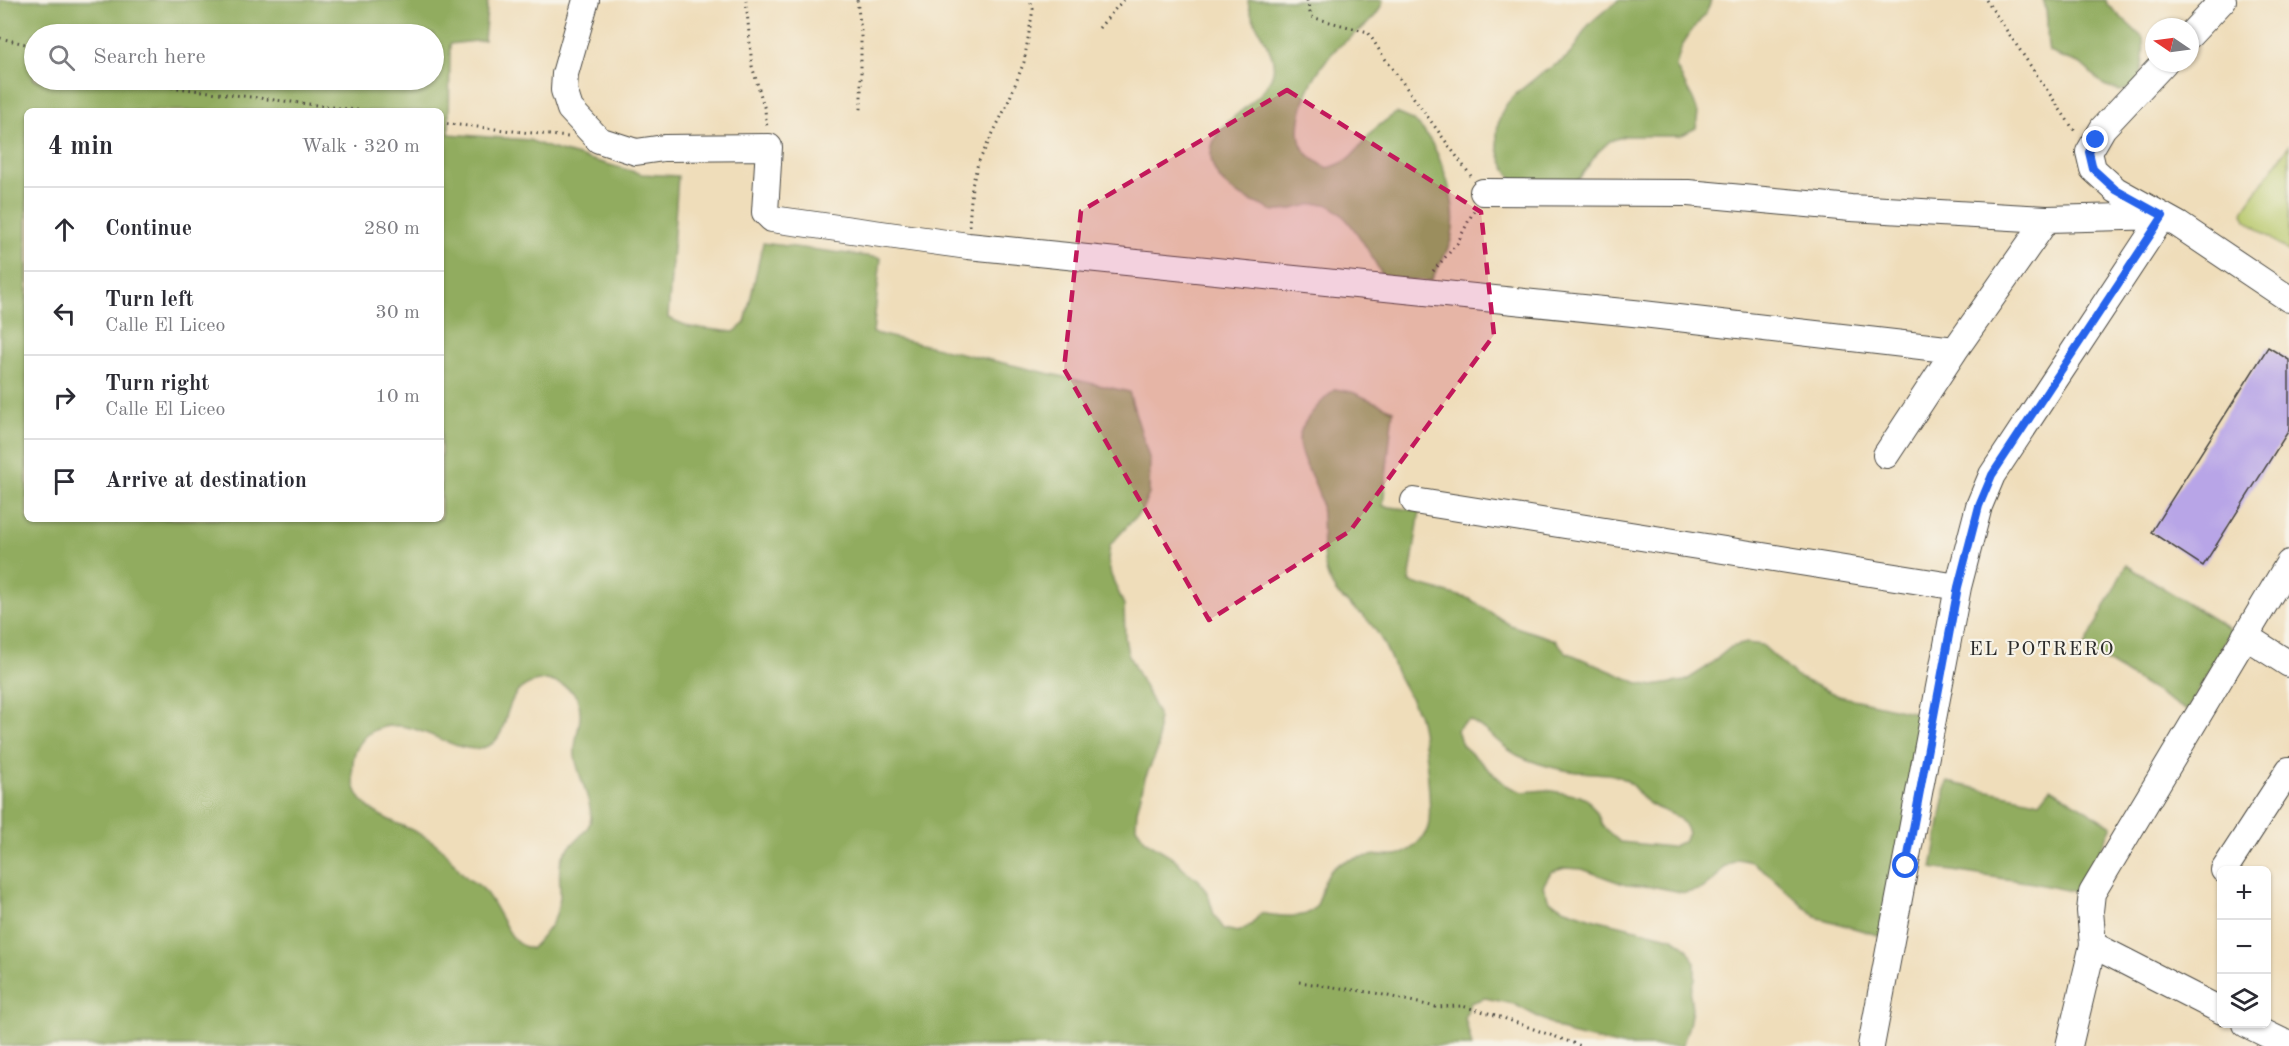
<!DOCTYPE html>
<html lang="en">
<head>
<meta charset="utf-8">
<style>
	body { margin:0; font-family:"Old Standard TT",serif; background:#f7f7f7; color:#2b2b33 }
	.controls { position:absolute; right:18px; bottom:18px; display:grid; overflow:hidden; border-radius:9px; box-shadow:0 2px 4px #0004 }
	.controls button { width:54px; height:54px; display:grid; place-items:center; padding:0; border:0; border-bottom:2px solid #e1e1e2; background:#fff; color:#2b2b33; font:30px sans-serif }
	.compass { position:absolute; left:2145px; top:18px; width:54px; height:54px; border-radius:50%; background:#fff; box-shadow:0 2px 4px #0004; rotate:283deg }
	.stop { position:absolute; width:18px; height:18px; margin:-14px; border:4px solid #2563eb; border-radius:50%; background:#fff }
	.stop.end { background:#2563eb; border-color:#fff; box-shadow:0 2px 6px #0008 }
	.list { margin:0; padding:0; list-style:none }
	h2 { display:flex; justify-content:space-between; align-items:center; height:78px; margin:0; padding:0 24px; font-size:26px }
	h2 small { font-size:20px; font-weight:400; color:#7c7c81 }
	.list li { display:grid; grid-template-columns:39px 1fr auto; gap:18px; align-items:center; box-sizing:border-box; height:84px; padding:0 24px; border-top:2px solid #e1e1e2 }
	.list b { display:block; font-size:22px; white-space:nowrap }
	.list p { margin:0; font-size:20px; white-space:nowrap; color:#7c7c81 }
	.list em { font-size:20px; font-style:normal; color:#7c7c81 }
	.icon { flex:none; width:33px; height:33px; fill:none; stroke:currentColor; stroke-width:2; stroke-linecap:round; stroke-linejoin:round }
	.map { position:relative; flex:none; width:2289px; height:1046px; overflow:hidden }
	.search { position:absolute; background:#fff; box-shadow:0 2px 4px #0004; left:24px; top:24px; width:420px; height:66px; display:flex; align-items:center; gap:15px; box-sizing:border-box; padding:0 21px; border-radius:33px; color:#7c7c81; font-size:22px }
	.panel { position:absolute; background:#fff; box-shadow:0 2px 4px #0004; left:24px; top:108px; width:420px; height:414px; border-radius:9px }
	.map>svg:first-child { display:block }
	.green { fill:#b7c86b; stroke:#717a4b; stroke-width:1.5 }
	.forest { fill:#91ac5f; stroke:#5e6c45; stroke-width:1.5; fill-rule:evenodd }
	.building { fill:#b8a5e7 }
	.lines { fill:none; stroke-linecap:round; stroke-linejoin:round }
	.minor-casing { stroke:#484640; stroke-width:28 }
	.path { stroke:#484640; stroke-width:3; stroke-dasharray:1.5 4.5; stroke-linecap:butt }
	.minor { stroke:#fff; stroke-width:26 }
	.route { stroke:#2563eb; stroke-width:8 }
	.marked { fill:#c2185b; fill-opacity:0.2; stroke:#c2185b; stroke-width:4.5; stroke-dasharray:12 8; stroke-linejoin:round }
	.labels { text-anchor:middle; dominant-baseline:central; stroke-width:4.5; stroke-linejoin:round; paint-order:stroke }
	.neighbourhood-label { font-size:20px; letter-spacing:1.5px; fill:#2b2b2b; stroke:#f7f3e8 }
</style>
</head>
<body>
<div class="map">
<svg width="2289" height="1046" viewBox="0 0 2289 1046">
	<rect width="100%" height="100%" fill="#f7f3e8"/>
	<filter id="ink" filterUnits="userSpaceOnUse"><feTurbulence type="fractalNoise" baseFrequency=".0167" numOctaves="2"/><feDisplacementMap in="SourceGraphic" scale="12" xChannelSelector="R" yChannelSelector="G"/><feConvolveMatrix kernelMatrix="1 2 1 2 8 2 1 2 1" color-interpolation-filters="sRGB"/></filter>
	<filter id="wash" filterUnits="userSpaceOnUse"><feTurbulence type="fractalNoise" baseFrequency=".008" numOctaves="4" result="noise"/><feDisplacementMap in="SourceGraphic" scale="24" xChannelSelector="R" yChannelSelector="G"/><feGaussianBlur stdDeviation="1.35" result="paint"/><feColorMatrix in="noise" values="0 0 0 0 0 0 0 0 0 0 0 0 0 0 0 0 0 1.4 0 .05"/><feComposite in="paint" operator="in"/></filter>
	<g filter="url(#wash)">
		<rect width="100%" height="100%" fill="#efddba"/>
		<path class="green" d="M2289 145V252L2246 220 2243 213 2246 206Z"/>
		<path class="forest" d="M0 0H488L484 40 450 44 449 134 529 140 550 148 642 174 678 176 668 318 690 327 734 332 745 323 763 243 881 258 873 333 1129 392 1150 461 1149 494 1142 510 1110 545 1108 560 1111 575 1124 605 1125 638 1128 654 1158 714V749L1145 778 1137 811 1136 827 1146 841 1174 858 1186 871 1199 880 1208 894 1214 915 1224 929 1238 932 1251 925 1261 913C1349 930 1300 877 1346 861 1356 858 1367 856 1377 855 1388 855 1399 857 1408 851 1416 846 1426 835 1428 827 1433 810 1424 731 1418 714 1413 701 1405 690 1399 678 1392 664 1388 650 1380 637 1374 627 1366 617 1356 610 1350 604 1341 599 1336 592 1314 561 1328 527 1319 495 1314 477 1299 458 1299 440 1299 422 1323 400 1335 389L1352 392 1393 410 1383 506 1420 511 1409 582 1470 599 1510 625 1555 640 1566 652 1638 683 1653 686 1685 681 1704 669 1731 647 1747 643 1762 645 1797 677 1839 696 1930 716 1888 938 1816 917 1766 872 1752 862 1738 859 1724 867 1715 879 1702 889 1685 893 1656 887 1626 885 1582 869 1565 868 1551 872 1543 886 1549 900 1563 908 1595 919 1673 938 1687 948 1695 963V979L1690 993 1692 1009 1689 1025 1682 1046H1622L1570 1034 1514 1004 1485 998 1470 1003 1465 1018 1472 1046H0ZM34 34H434V80H34ZM27 111H441V519H27ZM547 680C558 683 571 687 577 698 586 719 573 735 575 756 577 774 595 807 590 823 584 837 568 844 562 858 558 867 560 880 560 890 561 916 548 931 531 949 527 947 522 946 518 943 507 935 494 899 481 887 476 883 470 881 466 877 458 870 453 860 445 852 413 817 346 825 353 762 354 750 363 735 375 730 415 712 452 758 485 747 517 738 493 683 547 680ZM1469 720C1490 729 1501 750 1526 759 1539 764 1556 769 1570 771 1587 774 1609 771 1624 779 1636 785 1639 798 1650 804 1667 815 1680 811 1688 833L1684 841 1671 847 1620 842 1603 827 1597 813 1588 800 1580 796 1546 790 1522 792 1506 785 1462 745 1457 730 1462 724Z
			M1248 0H1383C1379 21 1350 36 1335 50 1316 70 1304 93 1300 120 1296 147 1305 155 1327 168 1354 162 1356 149 1373 131 1380 124 1388 119 1396 113 1407 117 1416 121 1423 130 1443 156 1460 208 1451 240 1447 254 1437 268 1431 281L1384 278C1373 259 1347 209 1325 204 1308 201 1291 213 1275 211 1271 211 1266 207 1262 206 1241 197 1218 187 1212 163 1202 121 1264 109 1273 72 1278 50 1249 24 1248 0Z
			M1619 0H1711C1708 16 1696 23 1688 36 1681 45 1679 55 1676 67L1692 97 1698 113 1696 128 1680 136H1625L1610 141 1598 152 1579 179 1564 188 1519 187C1499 166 1490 137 1503 110 1510 96 1528 85 1539 75 1549 67 1561 64 1570 54 1577 46 1581 35 1587 27 1596 16 1609 8 1619 0Z
			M2043 0H2106L2107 4 2143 38C2145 56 2142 70 2136 87L2120 91 2104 85 2081 64 2049 52C2045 35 2050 15 2043 0Z
			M2126 565 2231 630 2187 711 2084 648Z
			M1947 782 2040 802 2051 788 2112 826 2080 893 2033 883 1932 868Z"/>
		<g id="blocks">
			<path class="building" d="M2268 347 2289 360V430L2203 566 2151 532Z"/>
		</g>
	</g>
	<g filter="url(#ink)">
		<use href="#blocks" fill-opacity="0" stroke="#484640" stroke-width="1.5"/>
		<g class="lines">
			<g class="minor-casing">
				<path id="minor" d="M586 0 565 74 564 90 570 109 599 140 636 152 664 148 769 147 765 212 772 219 968 246 1643 314 1955 350
					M2190 35 2223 0
					M2164 63 2103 128 2089 152 2093 169 2116 190 2179 225 2289 299
					M1483 192 1688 193 1851 208 2047 219 2163 216
					M1886 455 1955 350 2047 219
					M1414 501 1958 587
					M2245 636 2289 664
					M2224 870 2289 770
					M2093 945 2222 1011
					M2246 1024 2289 1045
					M1871 1046 1958 587 1979 506 1992 475 2163 216
					M2069 1046 2093 945 2090 911 2092 893 2289 563"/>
			</g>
			<path class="path" d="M746 0 752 66 765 110 767 128
				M857 0 861 31V112
				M1307 0 1311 17 1368 32 1381 53 1471 176
				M1986 0 2076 133
				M1099 28 1123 0
				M0 38 34 46
				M112 80 365 111
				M441 123 568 137
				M969 226 972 186 978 163 1007 105 1024 62 1033 9 1030 0
				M1433 271 1457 244 1474 210
				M1299 982 1375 993 1436 1007 1462 1006 1492 1014 1581 1046"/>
			<use href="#minor" class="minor"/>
		</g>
	</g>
	<g class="lines" filter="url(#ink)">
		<path class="route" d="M1906 866 1958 587 1979 506 1992 475 2163 216 2116 190 2093 169 2089 152 2096 140"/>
	</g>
	<path class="marked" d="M1287 90 1481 212 1494 335 1350 531 1209 620 1064 369 1081 211Z"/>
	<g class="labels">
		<g class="neighbourhood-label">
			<text x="2042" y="650">EL POTRERO</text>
		</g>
	</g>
</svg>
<div class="controls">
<button>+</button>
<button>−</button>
<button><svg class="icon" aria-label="layers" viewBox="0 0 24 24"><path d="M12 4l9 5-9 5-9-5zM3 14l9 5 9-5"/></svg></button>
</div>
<svg class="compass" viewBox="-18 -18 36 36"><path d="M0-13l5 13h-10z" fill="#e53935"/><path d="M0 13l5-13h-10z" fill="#7c7c81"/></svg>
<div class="stop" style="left:1906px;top:866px"></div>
<div class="stop end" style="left:2096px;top:140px"></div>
<div class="search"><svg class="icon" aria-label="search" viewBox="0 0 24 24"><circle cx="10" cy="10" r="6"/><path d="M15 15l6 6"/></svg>Search here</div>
<section class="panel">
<h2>4 min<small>Walk · 320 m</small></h2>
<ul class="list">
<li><svg class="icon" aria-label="ahead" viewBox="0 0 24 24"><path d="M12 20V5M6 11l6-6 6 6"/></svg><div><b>Continue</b></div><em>280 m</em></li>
<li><svg class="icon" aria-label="left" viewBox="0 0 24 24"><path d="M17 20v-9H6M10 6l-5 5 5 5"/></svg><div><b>Turn left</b><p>Calle El Liceo</p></div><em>30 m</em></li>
<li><svg class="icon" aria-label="right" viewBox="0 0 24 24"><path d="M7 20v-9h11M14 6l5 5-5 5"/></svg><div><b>Turn right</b><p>Calle El Liceo</p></div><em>10 m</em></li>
<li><svg class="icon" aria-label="arrive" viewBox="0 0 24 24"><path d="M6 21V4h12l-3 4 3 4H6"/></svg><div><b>Arrive at destination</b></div></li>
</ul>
</section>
</div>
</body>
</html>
